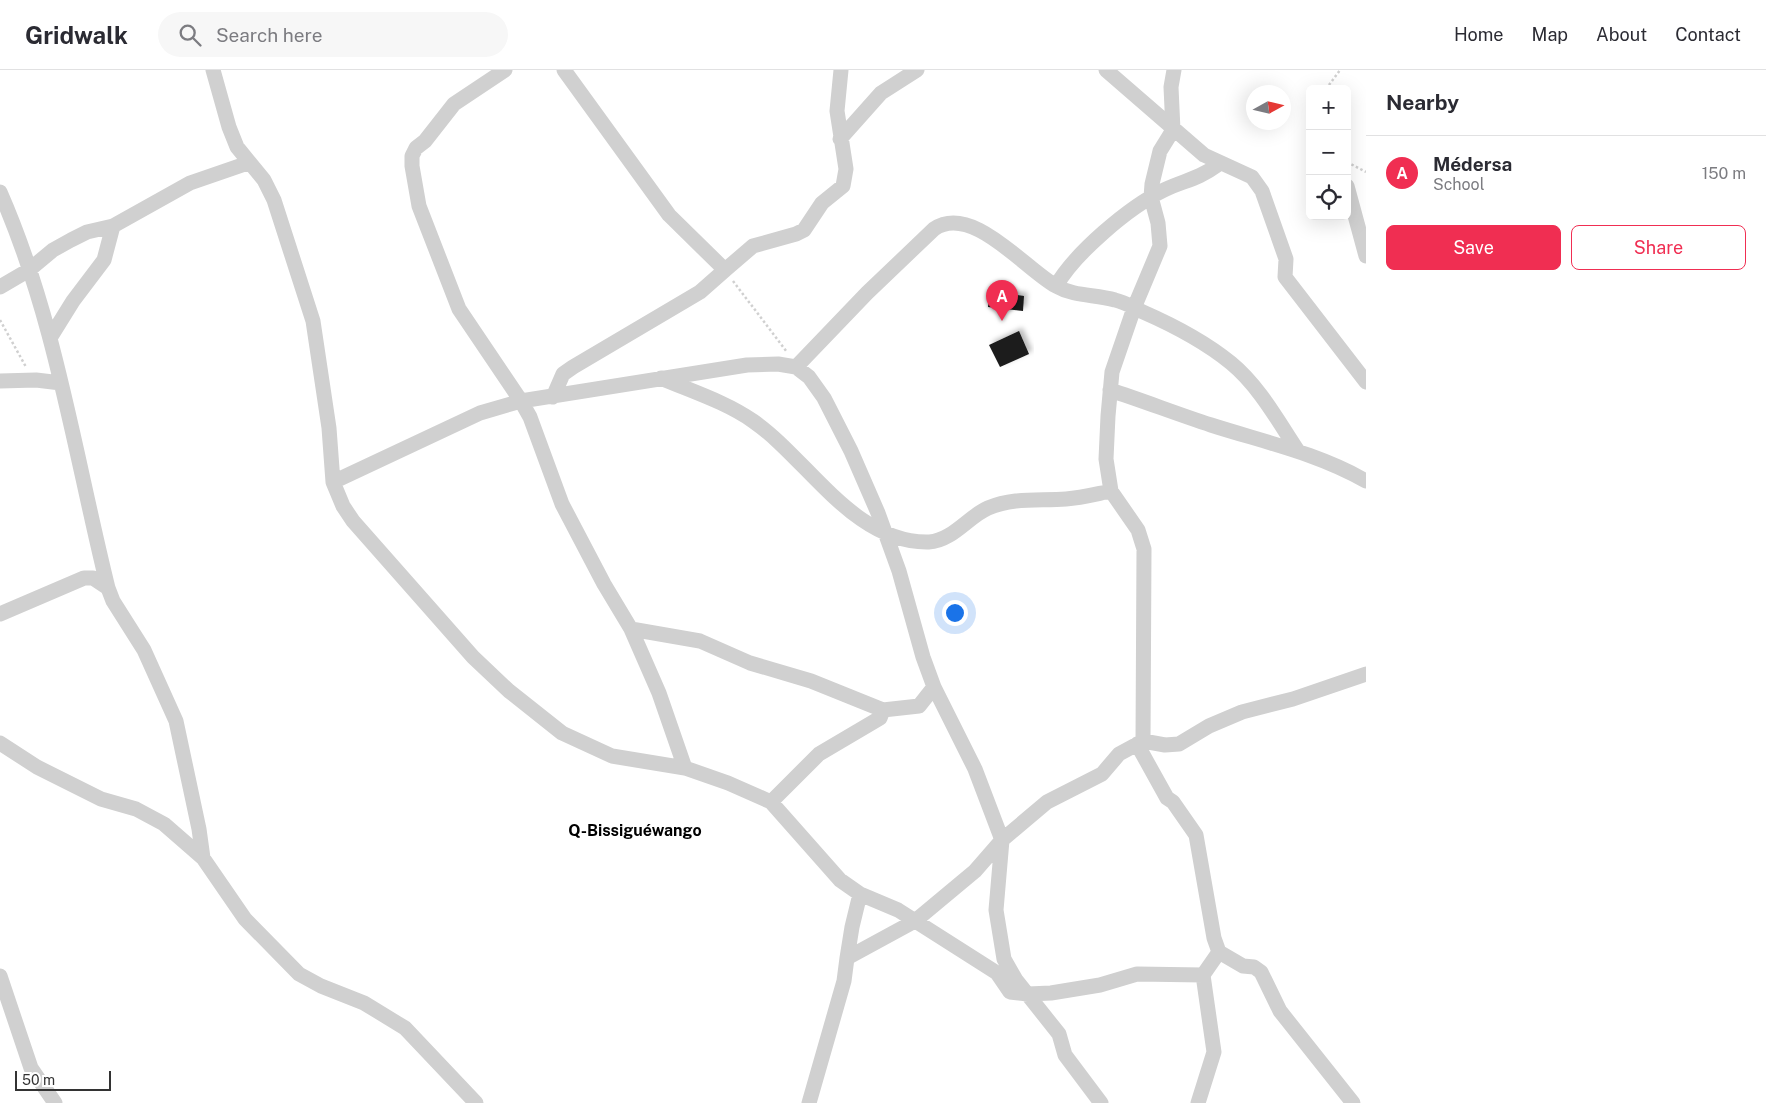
<!DOCTYPE html>
<html lang="en">
<head>
<meta charset="utf-8">
<style>
	body { margin:0; font-family:"Public Sans",sans-serif; background:#f7f7f7; color:#2b2b33 }
	.controls { position:absolute; right:15px; top:15px; display:grid; overflow:hidden; border-radius:8px; box-shadow:0 5px 20px #0002 }
	.controls button { width:45px; height:45px; display:grid; place-items:center; padding:0; border:0; border-bottom:1px solid #e1e1e2; background:#fff; color:#2b2b33; font:25px sans-serif }
	.compass { position:absolute; left:1246px; top:15px; width:45px; height:45px; border-radius:50%; background:#fff; box-shadow:0 5px 20px #0002; rotate:82deg }
	.scale { position:absolute; left:15px; bottom:12px; width:96px; box-sizing:border-box; padding-left:5px; border:2px solid #333; border-top:0; font-size:14px; line-height:18px; white-space:nowrap; color:#333; -webkit-text-stroke:4px #fff; paint-order:stroke }
	.you { position:absolute; left:954px; top:542px; width:18px; height:18px; margin:-12px; border:4px solid #fff; border-radius:50%; background:#1a73e8; box-shadow:0 0 0 8px #1a73e833 }
	.badge { display:grid; place-items:center; width:32px; height:32px; border-radius:50%; background:#f02e52; color:#fff; font-size:16px; font-weight:700 }
	.pin { position:absolute; translate:-50% -41px; filter:drop-shadow(0 1px 2px #0008) }
	.pin::after { content:''; position:absolute; top:26px; width:18px; height:15px; background:inherit; clip-path:polygon(0 0,100% 0,50% 100%) }
	.list { margin:0; padding:0; list-style:none }
	h2 { display:flex; justify-content:space-between; align-items:center; height:65px; margin:0; padding:0 20px; font-size:21px }
	h2 small { font-size:16px; font-weight:400; color:#7c7c81 }
	.list li { display:grid; grid-template-columns:32px 1fr auto; gap:15px; align-items:center; box-sizing:border-box; height:75px; padding:0 20px; border-top:1px solid #e1e1e2 }
	.list b { display:block; font-size:19px; white-space:nowrap }
	.list p { margin:0; font-size:16px; white-space:nowrap; color:#7c7c81 }
	.list em { font-size:16px; font-style:normal; color:#7c7c81 }
	.actions { display:flex; gap:10px; padding:15px 20px }
	.actions a { flex:1; padding:11px 0; border:1px solid #f02e52; border-radius:8px; text-align:center; font-size:18px; color:#f02e52 }
	.actions .main { background:#f02e52; color:#fff }
	.icon { flex:none; width:28px; height:28px; fill:none; stroke:currentColor; stroke-width:2; stroke-linecap:round; stroke-linejoin:round }
	.map { position:relative; flex:none; width:1366px; height:1033px; overflow:hidden }
	header { display:flex; align-items:center; gap:30px; box-sizing:border-box; height:70px; padding:0 25px; background:#fff; border-bottom:1px solid #e1e1e2 }
	header strong { font-size:24px }
	nav { display:flex; gap:28px; margin-inline-start:auto; font-size:18px }
	.search { width:350px; height:45px; background:#f7f7f7; display:flex; align-items:center; gap:12px; box-sizing:border-box; padding:0 18px; border-radius:28px; color:#7c7c81; font-size:19px }
	main { display:flex }
	aside { flex:1; background:#fff }
	.map>svg:first-child { display:block }
	.building { fill:#1a1a1a; filter:url(#shadow) }
	.lines { fill:none; stroke-linecap:round; stroke-linejoin:round }
	.path { stroke:#d0d0d0; stroke-width:2.5; stroke-dasharray:2.5 2.5; stroke-linecap:butt }
	.minor { stroke:#d0d0d0; stroke-width:15 }
	.labels { text-anchor:middle; dominant-baseline:central; stroke-width:5; stroke-linejoin:round; paint-order:stroke }
	.quarter-label { font-size:16px; font-weight:bold; fill:#000; stroke:#fff }
</style>
</head>
<body>
<header>
<strong>Gridwalk</strong>
<div class="search"><svg class="icon" aria-label="search" viewBox="0 0 24 24"><circle cx="10" cy="10" r="6"/><path d="M15 15l6 6"/></svg>Search here</div>
<nav><a>Home</a><a>Map</a><a>About</a><a>Contact</a></nav>
</header>
<main>
<div class="map">
<svg width="1366" height="1033" viewBox="0 0 1366 1033">
	<defs>
		<filter id="shadow"><feDropShadow dx="3.5" dy="-3.5" stdDeviation="2.5" flood-color="#0004"/></filter>
	</defs>
	<rect width="100%" height="100%" fill="#fff"/>
	<path class="building" d="M990 221 1024 226 1023 241 988 237Z
		M1019 261 1029 284 1000 297 989 275Z"/>
	<g class="lines">
		<path class="path" d="M1326 19 1340 0
			M1347 92 1366 102
			M733 211 787 282
			M0 250 26 297"/>
		<path class="minor" d="M213 0 229 57 237 77 264 110 274 130 313 251 329 358 333 412 343 436 353 451 473 587 509 621 562 663 612 686 685 698 728 713 771 732 840 810 860 824 852 857 847 888
			M505 0 454 34 425 71 416 78 412 86V96L419 136 459 239 521 331 530 347 562 434 604 514 631 559 659 623 685 698
			M1106 0 1204 85 1252 107 1262 121 1286 189 1285 207 1366 312
			M840 69 881 23 917 0
			M1347 116 1366 186
			M0 122C55 247 75 385 108 518L113 531 144 580 176 651 199 759 203 788
			M725 200 753 176 796 164 804 160 822 133 843 116 846 99 837 41 841 0
			M1056 216C1075 183 1129 137 1164 120 1185 110 1197 110 1219 94
			M0 217 29 200 53 180 71 170 87 162 113 156 190 113 248 93
			M50 268 73 231 104 190 113 156
			M796 297 867 223 934 159C972 133 1025 199 1056 216 1075 227 1095 224 1115 230 1125 232 1134 238 1143 242 1175 256 1204 271 1231 293 1259 316 1278 351 1298 381
			M661 308C691 321 726 332 753 351 808 389 854 474 929 472 952 471 969 446 988 438 1014 427 1039 431 1066 429 1081 428 1096 424 1111 421
			M0 311 36 310 61 313
			M1110 320C1144 331 1177 344 1211 355 1264 372 1317 383 1366 411
			M553 327 563 304 573 297 700 222 725 200 669 145 564 0
			M333 412 480 343 521 331 747 295 778 294 796 297 809 307 824 328 851 381 878 443 899 501 923 587 934 617 975 699 1002 770 996 840 1004 889 1016 910 1059 964 1065 985 1101 1033
			M0 544 84 508H93L108 518
			M631 559 700 571 750 593 811 611 883 640 919 636 934 617
			M1143 671 1144 479 1138 460 1111 421 1106 389 1108 346 1112 302 1134 238 1160 176 1158 153 1151 127 1152 114 1160 81 1173 60 1171 17 1174 0
			M0 673 37 697 101 729 136 739 164 754 203 788 245 849 299 904 321 916 364 933 405 958 476 1033
			M1137 674 1167 728 1173 732 1196 765 1214 868 1219 882 1203 905 1214 982 1198 1033
			M771 732 819 684 880 648 883 640
			M860 824 898 840 997 903 1010 922 1028 924 1051 923 1100 915 1137 904 1203 905
			M1219 882 1243 896 1254 897 1261 902 1280 941 1353 1033
			M0 906 31 998 55 1033
			M809 1033 844 911 847 888 915 851 975 801 1002 770 1047 732 1102 704 1119 684 1143 671 1165 675 1179 674 1209 656 1242 642 1293 629 1366 604"/>
	</g>
	<g class="labels">
		<g class="quarter-label">
			<text x="635" y="760">Q-Bissiguéwango</text>
		</g>
	</g>
</svg>
<div class="controls">
<button>+</button>
<button>−</button>
<button><svg class="icon" aria-label="locate" viewBox="0 0 24 24"><circle cx="12" cy="12" r="6"/><path d="M12 2v4M12 18v4M2 12h4M18 12h4"/></svg></button>
</div>
<svg class="compass" viewBox="-18 -18 36 36"><path d="M0-13l5 13h-10z" fill="#e53935"/><path d="M0 13l5-13h-10z" fill="#7c7c81"/></svg>
<div class="scale">50 m</div>
<div class="you"></div>
<div class="pin badge" style="left:1002px;top:251px">A</div>
</div>
<aside>
<h2>Nearby<small></small></h2>
<ul class="list">
<li><span class="badge">A</span><div><b>Médersa</b><p>School</p></div><em>150 m</em></li>
</ul>
<div class="actions"><a class="main">Save</a><a>Share</a></div>
</aside>
</main>
</body>
</html>
